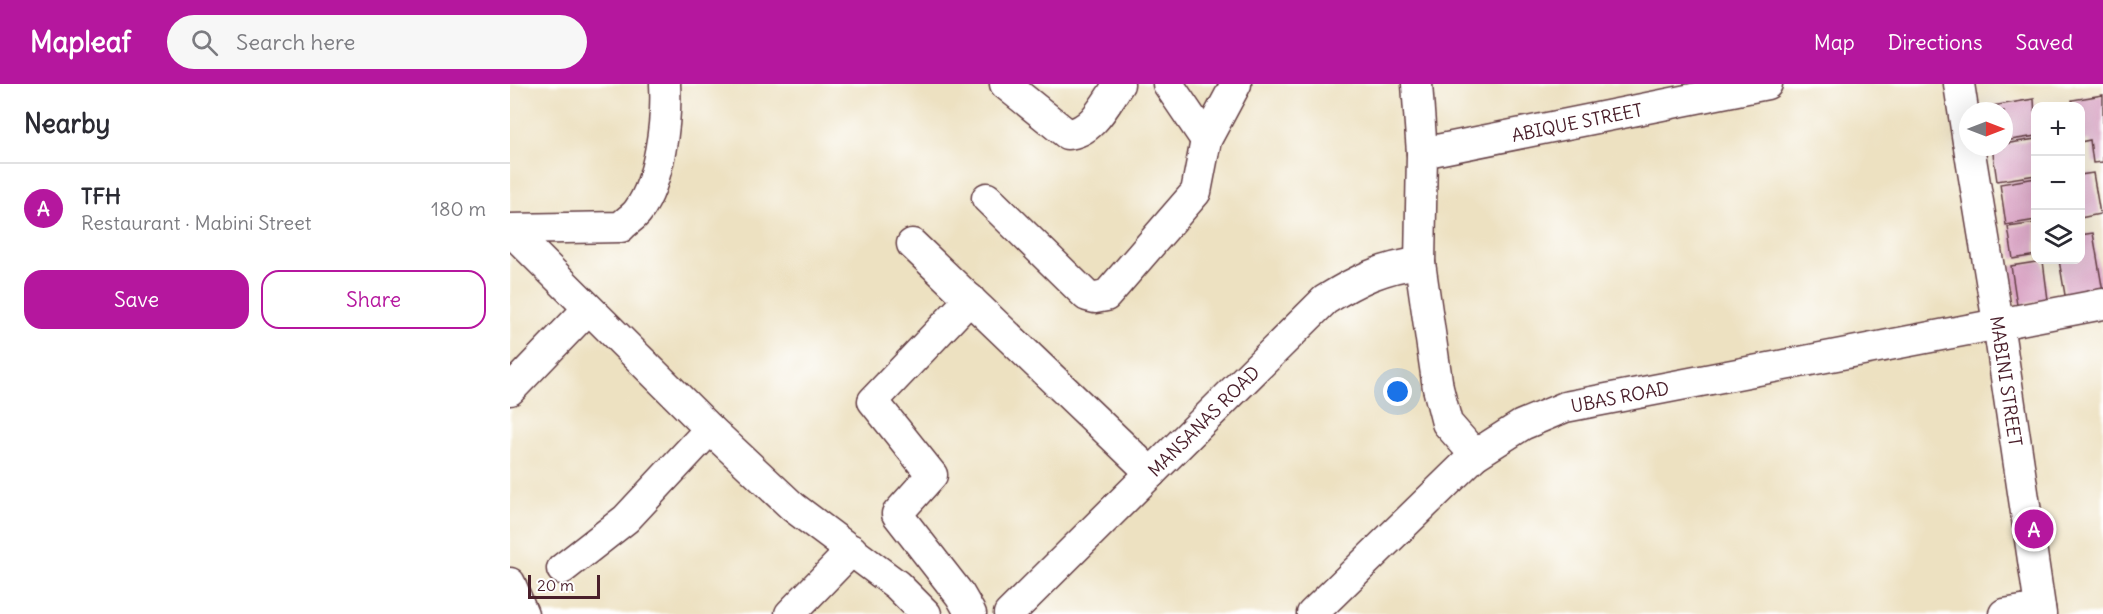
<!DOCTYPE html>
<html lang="en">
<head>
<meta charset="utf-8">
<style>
	body { margin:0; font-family:Delius,sans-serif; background:#f7f7f7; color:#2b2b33 }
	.controls { position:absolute; right:18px; top:18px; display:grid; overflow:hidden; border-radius:12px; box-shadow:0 6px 24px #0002 }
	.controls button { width:54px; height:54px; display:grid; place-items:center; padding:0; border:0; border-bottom:2px solid #e1e1e2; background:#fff; color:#2b2b33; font:30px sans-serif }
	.compass { position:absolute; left:1449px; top:18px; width:54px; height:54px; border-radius:50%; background:#fff; box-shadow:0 6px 24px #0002; rotate:90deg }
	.scale { position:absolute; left:18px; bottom:15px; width:72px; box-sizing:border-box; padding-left:6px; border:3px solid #4a1f2b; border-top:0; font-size:16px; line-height:21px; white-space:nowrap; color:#4a1f2b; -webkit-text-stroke:4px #fff; paint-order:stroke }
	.you { position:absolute; left:888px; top:308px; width:21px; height:21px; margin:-15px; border:4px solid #fff; border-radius:50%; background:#1a73e8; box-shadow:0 0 0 9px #1a73e833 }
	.badge { display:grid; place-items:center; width:39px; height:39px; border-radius:50%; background:#b5179e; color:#fff; font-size:20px; font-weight:700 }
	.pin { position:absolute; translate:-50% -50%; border:3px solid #fff; box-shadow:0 2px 6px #0006 }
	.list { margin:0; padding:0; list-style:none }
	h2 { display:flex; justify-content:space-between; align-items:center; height:78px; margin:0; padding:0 24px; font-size:26px }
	h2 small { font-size:20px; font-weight:400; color:#7c7c81 }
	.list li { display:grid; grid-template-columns:39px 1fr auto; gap:18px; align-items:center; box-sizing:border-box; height:90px; padding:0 24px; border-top:2px solid #e1e1e2 }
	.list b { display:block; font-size:22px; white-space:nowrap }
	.list p { margin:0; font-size:20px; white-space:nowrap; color:#7c7c81 }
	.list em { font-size:20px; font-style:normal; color:#7c7c81 }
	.actions { display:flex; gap:12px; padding:18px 24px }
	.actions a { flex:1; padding:14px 0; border:2px solid #b5179e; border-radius:18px; text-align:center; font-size:21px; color:#b5179e }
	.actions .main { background:#b5179e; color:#fff }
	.icon { flex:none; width:33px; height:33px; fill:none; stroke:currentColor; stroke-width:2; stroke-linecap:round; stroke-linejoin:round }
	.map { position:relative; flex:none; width:1593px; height:530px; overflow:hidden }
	header { display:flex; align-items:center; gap:36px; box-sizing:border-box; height:84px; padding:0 30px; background:#b5179e; color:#fff }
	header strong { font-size:28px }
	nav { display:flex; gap:33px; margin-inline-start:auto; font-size:21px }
	.search { width:420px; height:54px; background:#f7f7f7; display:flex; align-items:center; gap:15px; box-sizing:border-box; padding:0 21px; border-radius:33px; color:#7c7c81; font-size:22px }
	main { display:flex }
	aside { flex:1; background:#fff }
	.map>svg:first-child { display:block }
	.building { fill:#d599bd }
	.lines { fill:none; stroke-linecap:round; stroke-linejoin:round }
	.minor-casing { stroke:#623c42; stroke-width:33 }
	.minor { stroke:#fff; stroke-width:30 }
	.labels { text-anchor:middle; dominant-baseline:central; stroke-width:4.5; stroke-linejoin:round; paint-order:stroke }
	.street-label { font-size:18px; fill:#4a1f2b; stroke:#fff }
</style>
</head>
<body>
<header>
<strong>Mapleaf</strong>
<div class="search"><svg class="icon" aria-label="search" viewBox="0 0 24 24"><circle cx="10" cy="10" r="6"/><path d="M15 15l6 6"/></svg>Search here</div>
<nav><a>Map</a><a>Directions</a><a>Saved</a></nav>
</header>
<main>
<aside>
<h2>Nearby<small></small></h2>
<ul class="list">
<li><span class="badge">A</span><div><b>TFH</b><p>Restaurant · Mabini Street</p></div><em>180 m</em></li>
</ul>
<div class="actions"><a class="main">Save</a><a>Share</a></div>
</aside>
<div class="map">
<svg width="1593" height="530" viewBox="0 0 1593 530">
	<rect width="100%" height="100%" fill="#fff"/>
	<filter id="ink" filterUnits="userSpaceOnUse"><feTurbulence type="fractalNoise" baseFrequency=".0167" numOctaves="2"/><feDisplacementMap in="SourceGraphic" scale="12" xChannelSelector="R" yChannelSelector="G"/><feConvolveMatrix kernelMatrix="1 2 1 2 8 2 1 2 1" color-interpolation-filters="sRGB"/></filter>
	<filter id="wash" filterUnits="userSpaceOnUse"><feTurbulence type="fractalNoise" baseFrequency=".008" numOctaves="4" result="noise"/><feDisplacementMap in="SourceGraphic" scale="24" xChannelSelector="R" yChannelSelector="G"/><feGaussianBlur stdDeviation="1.35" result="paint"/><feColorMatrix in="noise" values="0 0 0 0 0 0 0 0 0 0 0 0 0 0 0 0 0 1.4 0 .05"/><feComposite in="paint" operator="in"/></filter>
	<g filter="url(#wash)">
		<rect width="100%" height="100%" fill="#ede1c1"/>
		<g id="blocks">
			<path class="building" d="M1593 11V78L1583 79 1580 56 1570 58V22H1563L1562 16Z
				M1524 15 1526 52 1494 57V27H1477L1476 23Z
				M1526 55V91L1487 97 1482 63H1494V60Z
				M1583 89 1590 130 1570 134V91Z
				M1526 94V136L1496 141 1490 100Z
				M1526 139V171L1503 175 1498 143Z
				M1583 149 1593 208 1556 217 1549 176H1570V151Z
				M1533 177 1538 216 1507 221 1501 182Z"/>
		</g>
	</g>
	<g filter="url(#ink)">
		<use href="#blocks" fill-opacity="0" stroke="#623c42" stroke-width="1.5"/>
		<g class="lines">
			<g class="minor-casing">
				<g id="minor">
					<path d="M495 0 557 50C582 49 596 19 609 0"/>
					<path d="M658 0 696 56"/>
					<path d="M907 0 912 69 910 179 928 304 937 339 965 371"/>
					<path d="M1449 0 1458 58"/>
					<path id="s1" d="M1459 63 1488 239 1531 530"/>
					<path id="s2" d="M912 69 1257 0"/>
					<path d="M477 114 577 212 585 214 596 212 686 108 696 56 726 0"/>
					<path d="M0 145 111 143C116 137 124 133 128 127 150 98 157 35 155 0"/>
					<path d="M0 146 200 345 283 423 387 501 416 530"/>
					<path d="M402 160 641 389"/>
					<path d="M460 215 363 317 422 391 387 430 450 511 461 530"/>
					<path d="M0 306 78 225"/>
					<path d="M52 485 116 435 200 345"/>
					<path d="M0 499 13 530"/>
					<path d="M280 530 342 466"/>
					<path id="s3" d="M499 530 815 216C847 196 873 183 910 179"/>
					<path id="s4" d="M802 530 965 371 1012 341 1055 323 1593 220"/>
					<path d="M1494 530 1530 524"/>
				</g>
			</g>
			<use href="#minor" class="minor"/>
		</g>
	</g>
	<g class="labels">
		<g class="street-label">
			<text stroke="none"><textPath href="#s2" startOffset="158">ABIQUE STREET</textPath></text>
			<text stroke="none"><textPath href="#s1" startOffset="237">MABINI STREET</textPath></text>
			<text stroke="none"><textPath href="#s4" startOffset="386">UBAS ROAD</textPath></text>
			<text stroke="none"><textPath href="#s3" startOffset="274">MANSANAS ROAD</textPath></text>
		</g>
	</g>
</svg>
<div class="controls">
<button>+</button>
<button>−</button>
<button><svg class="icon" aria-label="layers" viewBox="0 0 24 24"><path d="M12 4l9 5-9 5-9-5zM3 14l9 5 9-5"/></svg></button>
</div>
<svg class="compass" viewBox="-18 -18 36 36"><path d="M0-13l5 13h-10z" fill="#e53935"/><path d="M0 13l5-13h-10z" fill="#7c7c81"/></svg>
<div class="scale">20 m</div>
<div class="you"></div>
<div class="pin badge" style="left:1524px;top:445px">A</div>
</div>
</main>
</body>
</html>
